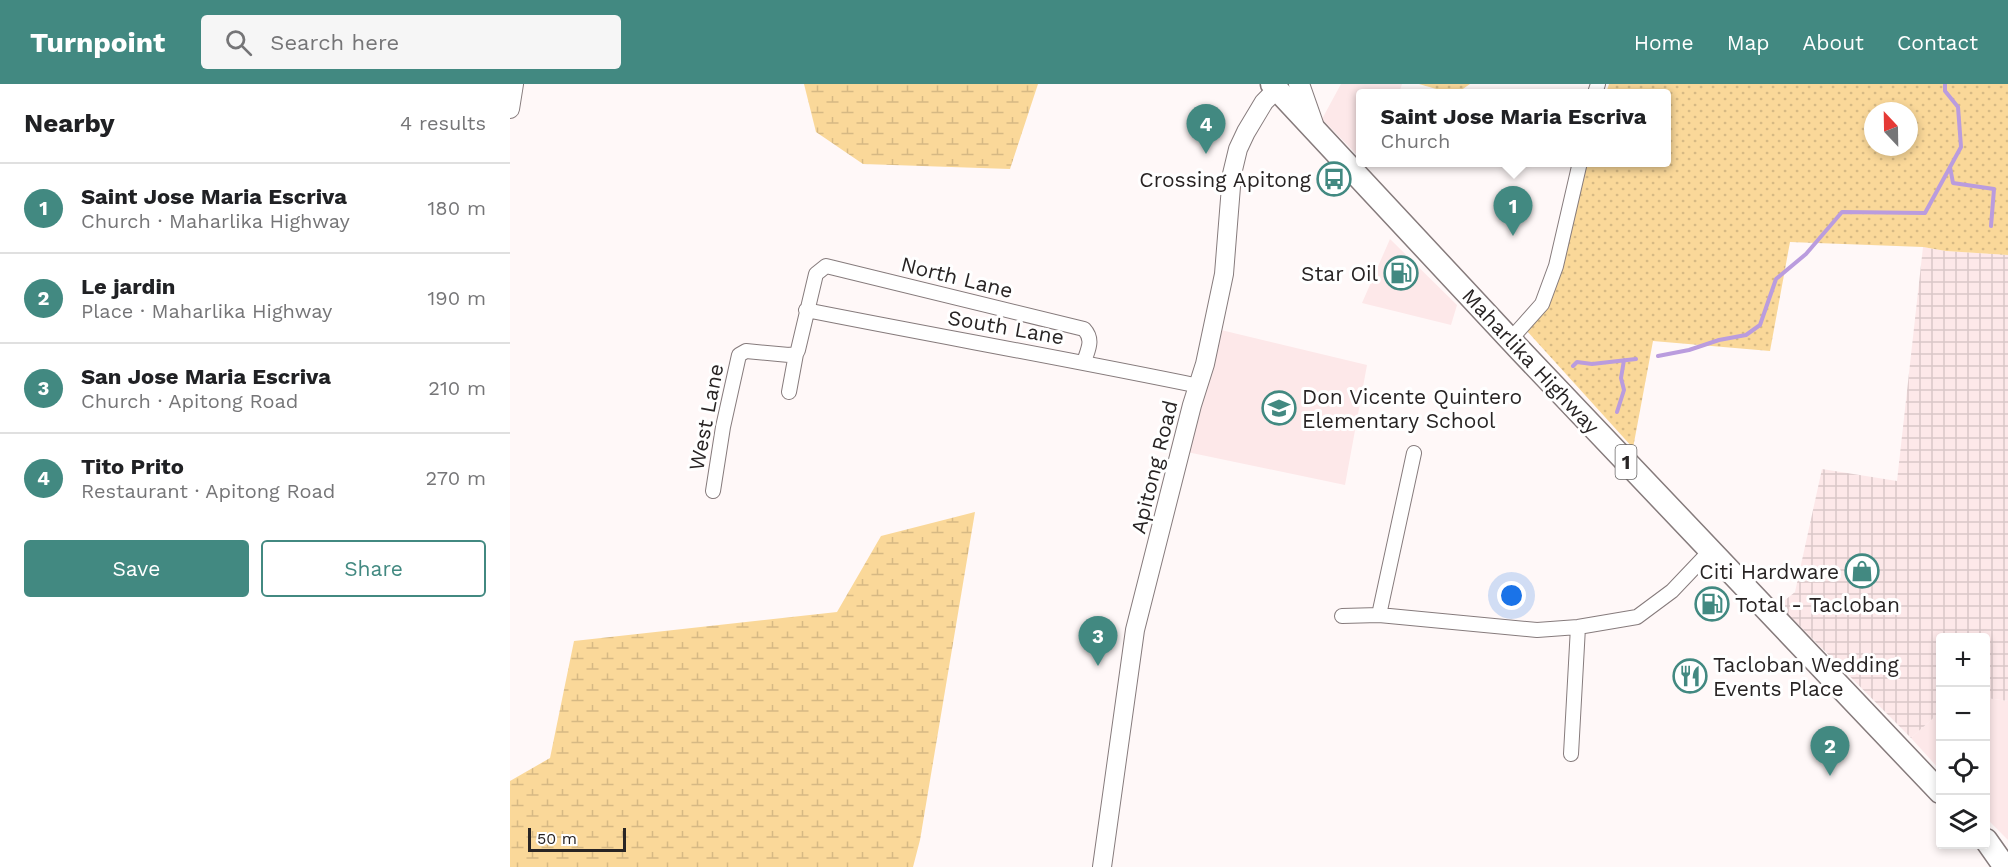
<!DOCTYPE html>
<html lang="en">
<head>
<meta charset="utf-8">
<style>
	body { margin:0; font-family:"Work Sans",sans-serif; background:#f6f6f6; color:#202124 }
	.controls { position:absolute; right:18px; bottom:18px; display:grid; overflow:hidden; border-radius:6px; box-shadow:0 3px 9px #0003 }
	.controls button { width:54px; height:54px; display:grid; place-items:center; padding:0; border:0; border-bottom:2px solid #e0e0e0; background:#fff; color:#202124; font:30px sans-serif }
	.compass { position:absolute; left:1354px; top:18px; width:54px; height:54px; border-radius:50%; background:#fff; box-shadow:0 3px 9px #0003; rotate:338deg }
	.scale { position:absolute; left:18px; bottom:15px; width:98px; box-sizing:border-box; padding-left:6px; border:3px solid #282424; border-top:0; font-size:16px; line-height:21px; white-space:nowrap; color:#282424; -webkit-text-stroke:4px #fff; paint-order:stroke }
	.you { position:absolute; left:1002px; top:512px; width:21px; height:21px; margin:-15px; border:4px solid #fff; border-radius:50%; background:#1a73e8; box-shadow:0 0 0 9px #1a73e833 }
	.badge { display:grid; place-items:center; width:39px; height:39px; border-radius:50%; background:#428981; color:#fff; font-size:20px; font-weight:700 }
	.pin { position:absolute; translate:-50% -50px; filter:drop-shadow(0 2px 3px #0008) }
	.pin::after { content:''; position:absolute; top:32px; width:21px; height:18px; background:inherit; clip-path:polygon(0 0,100% 0,50% 100%) }
	.popup { position:absolute; left:846px; top:5px; width:315px; height:78px; box-sizing:border-box; display:grid; place-content:center; border-radius:6px; background:#fff; filter:drop-shadow(0 2px 4px #0005); font-size:20px; white-space:nowrap; color:#757577 }
	.popup b { font-size:22px; color:#202124 }
	.popup::after { content:''; position:absolute; left:50%; top:100%; margin-left:-12px; border:12px solid transparent; border-top-color:#fff }
	.list { margin:0; padding:0; list-style:none }
	h2 { display:flex; justify-content:space-between; align-items:center; height:78px; margin:0; padding:0 24px; font-size:26px }
	h2 small { font-size:20px; font-weight:400; color:#757577 }
	.list li { display:grid; grid-template-columns:39px 1fr auto; gap:18px; align-items:center; box-sizing:border-box; height:90px; padding:0 24px; border-top:2px solid #e0e0e0 }
	.list b { display:block; font-size:22px; white-space:nowrap }
	.list p { margin:0; font-size:20px; white-space:nowrap; color:#757577 }
	.list em { font-size:20px; font-style:normal; color:#757577 }
	.actions { display:flex; gap:12px; padding:18px 24px }
	.actions a { flex:1; padding:14px 0; border:2px solid #428981; border-radius:6px; text-align:center; font-size:21px; color:#428981 }
	.actions .main { background:#428981; color:#fff }
	.icon { flex:none; width:33px; height:33px; fill:none; stroke:currentColor; stroke-width:2; stroke-linecap:round; stroke-linejoin:round }
	.map { position:relative; flex:none; width:1498px; height:783px; overflow:hidden }
	header { display:flex; align-items:center; gap:36px; box-sizing:border-box; height:84px; padding:0 30px; background:#428981; color:#fff }
	header strong { font-size:28px }
	nav { display:flex; gap:33px; margin-inline-start:auto; font-size:21px }
	.search { width:420px; height:54px; background:#f6f6f6; display:flex; align-items:center; gap:15px; box-sizing:border-box; padding:0 21px; border-radius:6px; color:#757577; font-size:22px }
	main { display:flex }
	aside { flex:1; background:#fff }
	.map>svg:first-child { display:block }
	.built { fill:#fde8e9 }
	.industrial { fill:url(#industrial-grid) }
	.grass { fill:url(#grass-dots); fill-rule:evenodd }
	.wetland { fill:url(#wetland-marsh) }
	.lines { fill:none; stroke-linecap:round; stroke-linejoin:round }
	.stream { stroke:#ba9cde; stroke-width:4 }
	.minor-casing { stroke:#867b7c; stroke-width:16 }
	.tertiary-casing { stroke:#867b7c; stroke-width:20 }
	.secondary-casing { stroke:#867b7c; stroke-width:22 }
	.primary-casing { stroke:#867b7c; stroke-width:25 }
	.minor { stroke:#fff; stroke-width:14 }
	.tertiary { stroke:#fff; stroke-width:18 }
	.secondary { stroke:#fff; stroke-width:20 }
	.primary { stroke:#fff; stroke-width:22 }
	.labels { text-anchor:middle; dominant-baseline:central; stroke-width:6; stroke-linejoin:round; paint-order:stroke }
	.shield { fill:#fff; stroke:#686666; stroke-width:1.5 }
	.shield-label { font-size:20px; font-weight:bold; fill:#282424 }
	.poi-label { font-size:21px; fill:#282424; stroke:#fff; text-anchor:end }
	.street-label { font-size:21px; fill:#282424; stroke:#fff }
</style>
</head>
<body>
<header>
<strong>Turnpoint</strong>
<div class="search"><svg class="icon" aria-label="search" viewBox="0 0 24 24"><circle cx="10" cy="10" r="6"/><path d="M15 15l6 6"/></svg>Search here</div>
<nav><a>Home</a><a>Map</a><a>About</a><a>Contact</a></nav>
</header>
<main>
<aside>
<h2>Nearby<small>4 results</small></h2>
<ul class="list">
<li><span class="badge">1</span><div><b>Saint Jose Maria Escriva</b><p>Church · Maharlika Highway</p></div><em>180 m</em></li>
<li><span class="badge">2</span><div><b>Le jardin</b><p>Place · Maharlika Highway</p></div><em>190 m</em></li>
<li><span class="badge">3</span><div><b>San Jose Maria Escriva</b><p>Church · Apitong Road</p></div><em>210 m</em></li>
<li><span class="badge">4</span><div><b>Tito Prito</b><p>Restaurant · Apitong Road</p></div><em>270 m</em></li>
</ul>
<div class="actions"><a class="main">Save</a><a>Share</a></div>
</aside>
<div class="map">
<svg width="1498" height="783" viewBox="0 0 1498 783">
	<defs>
		<pattern id="industrial-grid" width="8" height="8" patternUnits="userSpaceOnUse" patternTransform="scale(1.5)"><rect width="8" height="8" fill="#fde8e9"/><path d="M0 4h8M4 0v8" fill="none" stroke="#d9c7c8"/></pattern>
		<pattern id="grass-dots" width="8" height="8" patternUnits="userSpaceOnUse" patternTransform="scale(1.5)"><rect width="8" height="8" fill="#fad899"/><path d="M2 2h.1M6 6h.1" fill="none" stroke="#d6b984" stroke-width="1.8" stroke-linecap="round"/></pattern>
		<pattern id="wetland-marsh" width="20" height="14" patternUnits="userSpaceOnUse" patternTransform="scale(1.5)"><rect width="20" height="14" fill="#fad899"/><path d="M1 5h8M5 5V1M11 12h8M15 12V8" fill="none" stroke="#d6b984"/></pattern>
	</defs>
	<rect width="100%" height="100%" fill="#fff8f8"/>
	<path class="built" d="M831 0H892L889 9H850V74L812 35Z
		M880 155 947 221 941 241 852 219Z
		M711 246 857 281 835 401 677 368Z
		M1476 614 1498 617V756L1476 734Z
		M1430 628V686L1401 654Z"/>
	<path class="industrial" d="M1413 163 1436 167 1498 171V617L1476 614V554H1430V628L1401 654 1269 521 1285 508 1312 385 1387 397Z"/>
	<path class="grass" d="M909 0H960L947 9H940Z
		M1099 0H1498V171L1436 167 1413 163 1280 158 1260 267 1143 257 1123 364 1017 247 1039 218 1077 79 1156 78V9H1096ZM1363 27H1399V63H1363Z"/>
	<path class="wetland" d="M294 0H528L500 85 353 80 306 48Z
		M465 428 410 756 403 783H0V697L40 674 64 557 327 528 371 452Z"/>
	<g class="lines">
		<path class="stream" d="M1440 83 1443 99 1484 105 1481 142
			M1148 272 1179 266 1209 256 1236 251 1250 241 1266 195 1296 170 1332 128 1415 129 1451 63 1448 23 1435 7V0
			M1063 282 1067 278 1082 280 1126 275
			M1107 328 1114 306 1111 294 1114 276"/>
		<g class="minor-casing">
			<path id="minor" d="M1085 9 1088 0
				M296 226C427 252 558 275 689 302
				M1000 256 1032 220 1046 182 1070 78
				M279 308 286 270
				M203 407 213 343 229 271 236 267 279 271 286 270 288 266 306 190 316 182 574 245C584 256 578 265 574 278
				M869 531 904 369
				M832 532 869 531 1027 546 1068 543 1127 533 1162 507 1201 466
				M1061 670 1068 543"/>
		</g>
		<g class="tertiary-casing">
			<path id="tertiary" d="M0 25 4 0
				M592 783 625 546 682 321 695 280 714 190 722 90 728 65 736 48 754 18 767 5"/>
		</g>
		<g class="secondary-casing">
			<path id="secondary" d="M789 0 803 40"/>
		</g>
		<g class="primary-casing">
			<path id="primary" d="M762 0 1010 266 1430 708
				M1476 756 1495 783"/>
		</g>
		<use href="#minor" class="minor"/>
		<use href="#tertiary" class="tertiary"/>
		<use href="#secondary" class="secondary"/>
		<use href="#primary" class="primary"/>
	</g>
	<defs>
		<g id="bus-ring" transform="scale(1.725)"><circle r="9.5" fill="#fff" stroke="#428981" stroke-width="1.5"/><path d="M-5-6H5V4H4V6H2V4H-2V6H-4V4H-5ZM-3.5-4V0h7V-4ZM-3.5 1.2v1.5H-2V1.2ZM2 1.2v1.5H3.5V1.2Z" fill="#428981"/></g>
		<g id="fuel-ring" transform="scale(1.725)"><circle r="9.5" fill="#fff" stroke="#428981" stroke-width="1.5"/><path d="M-5.5-6h7V0h2V4h1.3V-2.5L3-4.5l.8-.8L6-3V5H2.5V1h-1V6h-7ZM-4.2-4.7v3.2H.2V-4.7Z" fill="#428981"/></g>
		<g id="school-ring" transform="scale(1.725)"><circle r="9.5" fill="#fff" stroke="#428981" stroke-width="1.5"/><path d="M0-5L7-2L0 1L-7-2ZM-4 1L0 2.5L4 1V4Q0 6-4 4Z" fill="#428981"/></g>
		<g id="shop-ring" transform="scale(1.725)"><circle r="9.5" fill="#fff" stroke="#428981" stroke-width="1.5"/><path d="M-5-2.5h2.3a2.7 3.5 0 0 1 5.4 0H5L5.5 6h-11ZM-1.5-2.5h3a1.5 2.3 0 0 0-3 0Z" fill="#428981"/></g>
		<g id="restaurant-ring" transform="scale(1.725)"><circle r="9.5" fill="#fff" stroke="#428981" stroke-width="1.5"/><path d="M-5-6h1v4h1v-4h1v4h1v-4h1v5L-1.5 .5V6h-2V.5L-5-1ZM5-6V6H3V1.5H1.5Q1.5-4 5-6Z" fill="#428981"/></g>
	</defs>
	<g fill-rule="evenodd">
		<use href="#bus-ring" x="824" y="95"/>
		<use href="#fuel-ring" x="891" y="189"/>
		<use href="#school-ring" x="769" y="324"/>
		<use href="#shop-ring" x="1352" y="487"/>
		<use href="#fuel-ring" x="1202" y="520"/>
		<use href="#restaurant-ring" x="1180" y="592"/>
	</g>
	<g class="labels">
		<rect class="shield" x="1105.5" y="361" width="21" height="34" rx="4.5"/>
		<g class="shield-label">
			<text x="1116" y="378">1</text>
		</g>
		<g class="poi-label">
			<text x="801" y="95">Crossing Apitong</text>
			<text x="868" y="189">Star Oil</text>
			<text x="792" y="312" text-anchor="start">Don Vicente Quintero<tspan x="792" dy="24">Elementary School</tspan></text>
			<text x="1329" y="487">Citi Hardware</text>
			<text x="1225" y="520" text-anchor="start">Total - Tacloban</text>
			<text x="1203" y="580" text-anchor="start">Tacloban Wedding<tspan x="1203" dy="24">Events Place</tspan></text>
		</g>
		<g class="street-label">
			<text transform="translate(447 193) rotate(14)">North Lane</text>
			<text transform="translate(496 243) rotate(10)">South Lane</text>
			<text transform="translate(1021 277) rotate(47)">Maharlika Highway</text>
			<text transform="translate(196 333) rotate(-79)">West Lane</text>
			<text transform="translate(644 383) rotate(-76)">Apitong Road</text>
		</g>
	</g>
</svg>
<div class="controls">
<button>+</button>
<button>−</button>
<button><svg class="icon" aria-label="locate" viewBox="0 0 24 24"><circle cx="12" cy="12" r="6"/><path d="M12 2v4M12 18v4M2 12h4M18 12h4"/></svg></button>
<button><svg class="icon" aria-label="layers" viewBox="0 0 24 24"><path d="M12 4l9 5-9 5-9-5zM3 14l9 5 9-5"/></svg></button>
</div>
<svg class="compass" viewBox="-18 -18 36 36"><path d="M0-13l5 13h-10z" fill="#e53935"/><path d="M0 13l5-13h-10z" fill="#757577"/></svg>
<div class="scale">50 m</div>
<div class="you"></div>
<div class="pin badge" style="left:1003px;top:152px">1</div>
<div class="popup"><b>Saint Jose Maria Escriva</b>Church</div>
<div class="pin badge" style="left:1320px;top:692px">2</div>
<div class="pin badge" style="left:588px;top:582px">3</div>
<div class="pin badge" style="left:696px;top:70px">4</div>
</div>
</main>
</body>
</html>
